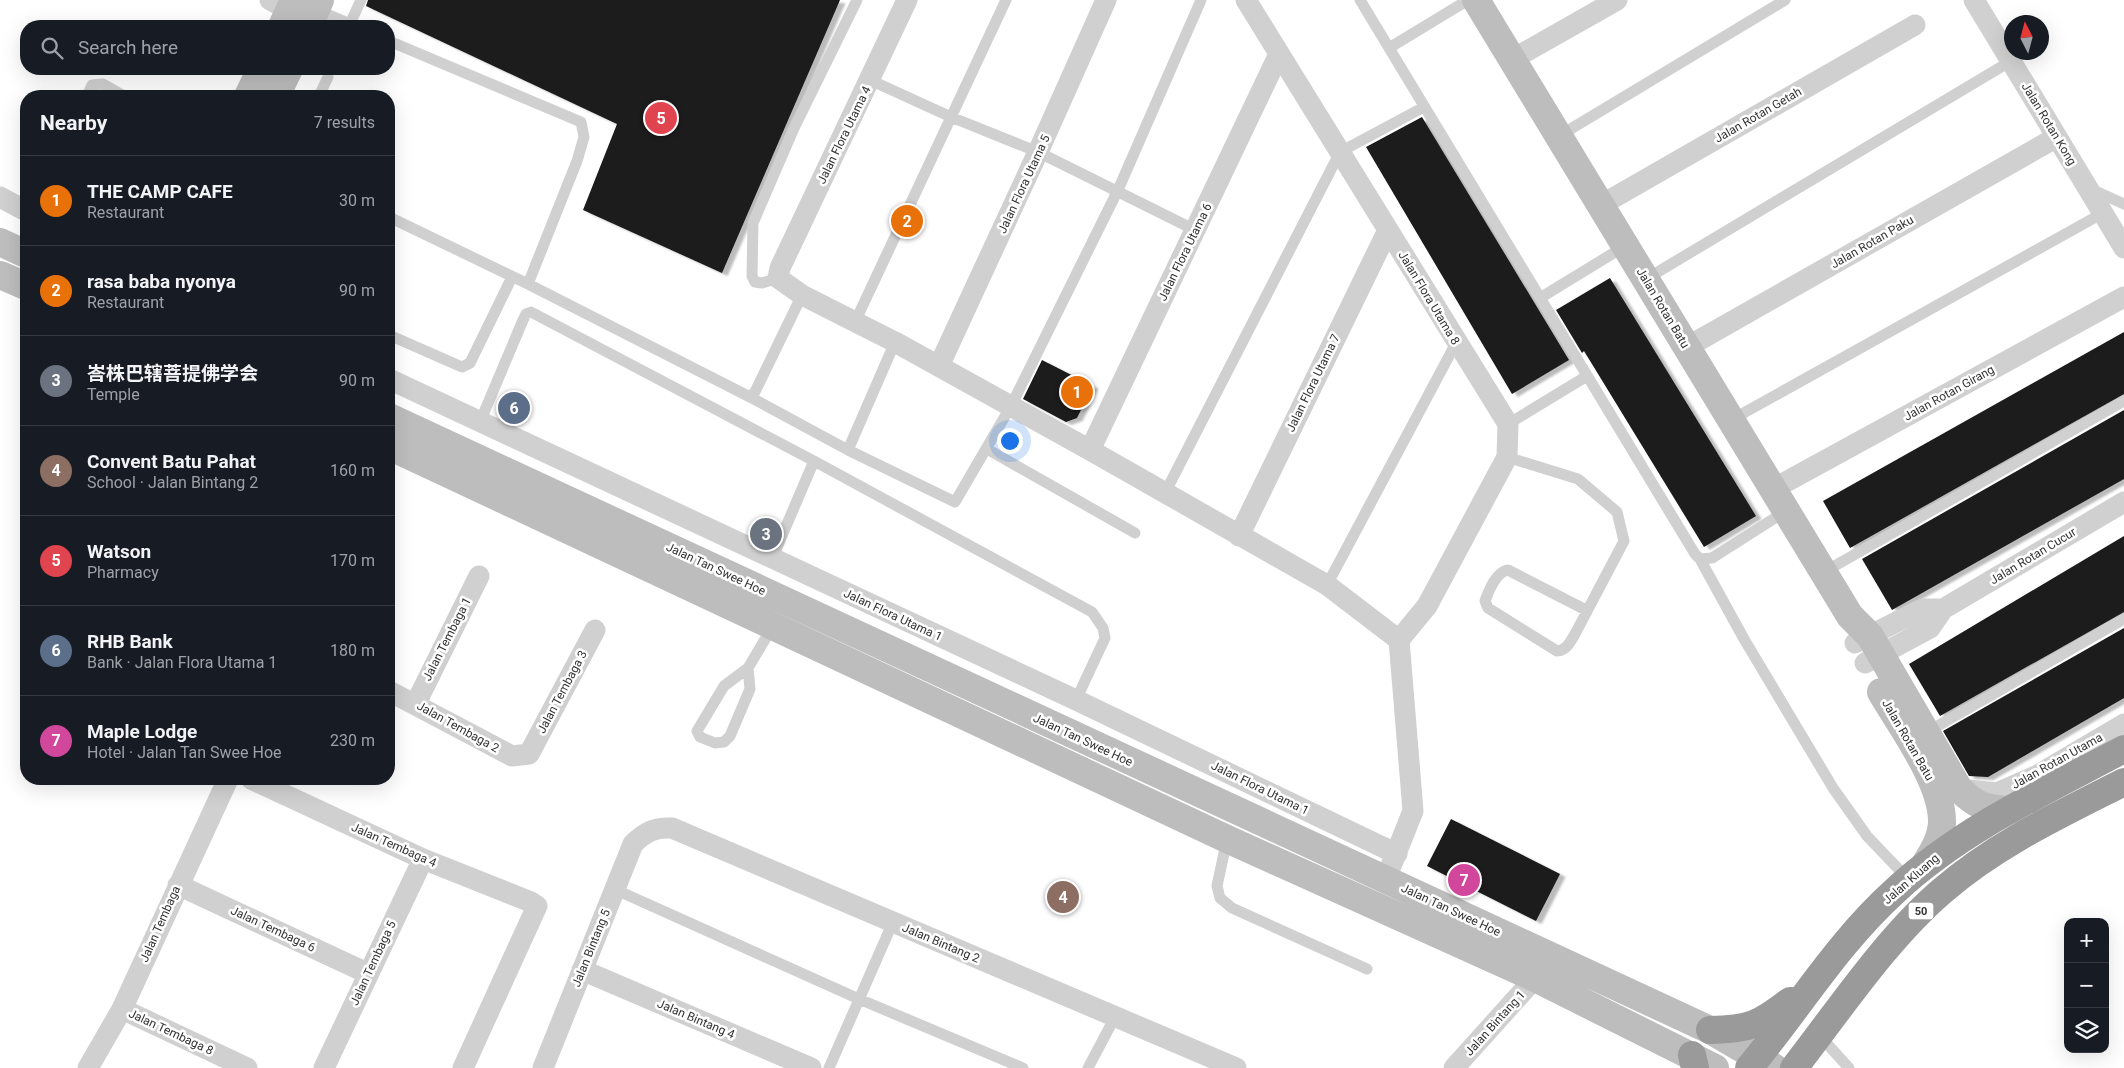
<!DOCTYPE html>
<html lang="en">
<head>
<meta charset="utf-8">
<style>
	body { margin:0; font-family:Roboto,"Noto Sans SC",sans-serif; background:#20242c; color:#f1f3f6 }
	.controls { position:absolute; right:15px; bottom:15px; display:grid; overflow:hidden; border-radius:10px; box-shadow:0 5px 20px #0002 }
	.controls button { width:45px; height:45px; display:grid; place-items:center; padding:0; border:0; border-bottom:1px solid #363941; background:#171b24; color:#f1f3f6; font:25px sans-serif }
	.compass { position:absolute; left:2004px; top:15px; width:45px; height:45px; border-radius:50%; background:#171b24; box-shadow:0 5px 20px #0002; rotate:354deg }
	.you { position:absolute; left:1009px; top:440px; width:18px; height:18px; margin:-12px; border:4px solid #fff; border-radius:50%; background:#1a73e8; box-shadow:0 0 0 8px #1a73e833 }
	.badge { display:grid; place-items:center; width:32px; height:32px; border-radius:50%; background:#8c9099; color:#fff; font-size:16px; font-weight:700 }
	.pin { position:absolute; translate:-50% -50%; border:2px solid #fff; box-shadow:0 1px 5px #0006 }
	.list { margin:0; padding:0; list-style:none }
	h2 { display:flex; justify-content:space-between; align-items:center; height:65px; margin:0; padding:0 20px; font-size:21px }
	h2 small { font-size:16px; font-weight:400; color:#9ea1a6 }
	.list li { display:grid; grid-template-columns:32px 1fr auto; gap:15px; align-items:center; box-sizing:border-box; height:90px; padding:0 20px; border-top:1px solid #363941 }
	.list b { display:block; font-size:19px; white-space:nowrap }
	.list p { margin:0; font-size:16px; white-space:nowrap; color:#9ea1a6 }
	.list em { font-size:16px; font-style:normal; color:#9ea1a6 }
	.icon { flex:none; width:28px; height:28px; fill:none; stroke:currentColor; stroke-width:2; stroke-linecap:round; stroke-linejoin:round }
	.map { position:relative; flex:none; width:2124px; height:1068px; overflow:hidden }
	.search { position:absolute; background:#171b24; box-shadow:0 5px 20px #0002; left:20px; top:20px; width:375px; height:55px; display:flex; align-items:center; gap:12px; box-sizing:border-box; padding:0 18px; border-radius:20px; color:#9ea1a6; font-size:19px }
	.panel { position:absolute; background:#171b24; box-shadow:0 5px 20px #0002; left:20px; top:90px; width:375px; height:695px; border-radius:20px }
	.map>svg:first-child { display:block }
	.building { fill:#1a1a1a; filter:url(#shadow) }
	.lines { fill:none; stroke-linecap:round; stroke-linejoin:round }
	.lane { stroke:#d0d0d0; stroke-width:11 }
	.street { stroke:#d0d0d0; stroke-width:21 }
	.secondary { stroke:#bdbdbd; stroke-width:28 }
	.highway { stroke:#9a9a9a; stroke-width:28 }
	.labels { text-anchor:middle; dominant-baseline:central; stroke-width:5; stroke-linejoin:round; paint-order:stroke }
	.shield { fill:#fff; stroke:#707070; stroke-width:1 }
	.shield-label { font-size:11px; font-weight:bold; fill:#333 }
	.street-label { font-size:12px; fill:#333; stroke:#fff }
</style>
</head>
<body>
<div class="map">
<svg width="2124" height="1068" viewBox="0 0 2124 1068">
	<defs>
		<filter id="shadow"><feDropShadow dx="5.5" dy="3" stdDeviation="1" flood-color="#0004"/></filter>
	</defs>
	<rect width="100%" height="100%" fill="#fff"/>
	<path class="building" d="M368 0H840L722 273 583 210 617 124 366 6Z
		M1422 117 1569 360 1512 394 1366 147Z
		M1610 278 1756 516 1704 547 1584 351 1582 353 1556 310Z
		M2124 332V394L1850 548 1823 501Z
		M1042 360 1093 386 1077 418 1066 422 1023 399Z
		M2124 410V479L1892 610 1862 559Z
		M2124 536V612L1940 716 1909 664Z
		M2124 628V698L1988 777 1969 776 1943 731Z
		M1451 819 1560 874 1536 921 1427 866Z"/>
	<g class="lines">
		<path class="lane" d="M1360 0 1695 554 1700 559 1712 558 1786 511
			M315 9 355 26
			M349 26 361 0
			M389 41 581 122 584 137 577 161 528 284
			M1389 48 1468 0
			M870 80 951 117 1038 152 1195 230
			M87 96 92 85 103 84 124 96
			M319 96 328 77
			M1559 136 1785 0
			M2091 189 2124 204
			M389 217 528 284 752 398 848 450 955 502 1011 406 1118 190 1201 0
			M778 278 762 283 755 282 752 276 753 223 794 128 857 0
			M1646 279 2011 61
			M1540 298 1625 246
			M855 322 1006 0
			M389 335 462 367 470 363 512 277
			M752 398 802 295
			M1731 420 2103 213
			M480 422 523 320 526 314 531 312 814 461 1092 612 1103 628 1105 638 1076 700
			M1508 424 1587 376
			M987 449 1135 533
			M848 450 895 342
			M1507 457 1578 479 1617 512 1624 541 1575 634C1570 642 1567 650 1557 651L1488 608 1485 601C1489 590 1496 572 1508 570L1586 610
			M1165 493 1340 152 1424 107
			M772 559 814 461
			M1700 559 1744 639 1833 788 1867 836 1908 879
			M1824 572 2124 401
			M1327 585 1456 343
			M748 668 750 689 730 736 724 742 715 743 700 737 697 731 724 686 748 668 773 626
			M1927 732 2124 619
			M1227 839 1217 886 1220 898 1232 908 1367 969
			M614 889 859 999 1023 1068
			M1820 1036 1849 1068
			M829 1068 893 922
			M1088 1068 1115 1017"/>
		<path class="street" d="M270 0 289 10
			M907 0 780 268 778 278 802 295 895 342 1090 450 1327 585 1399 640 1427 606 1507 457 1508 424 1246 0
			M1974 0 2124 248
			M1513 59 1617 0
			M0 197 26 211
			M1601 205 1915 25
			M1687 347 2057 137
			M939 366 1038 152 1106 0
			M389 379 1076 700 1397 854
			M1090 450 1279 54
			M1773 489 2124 297
			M1239 536 1388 230
			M1855 643 1922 609H1943
			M1865 663 1930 628 1943 609 2124 502
			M389 691 512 756 529 754 595 630
			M416 703 479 576
			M251 779 423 859 531 902 537 906 463 1068
			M1959 789 1997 793 2036 776 2124 724
			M1391 866 1413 811 1399 640
			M178 885 367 973
			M582 970 811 1068
			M122 1009 247 1068
			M88 1068 122 1009 228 779
			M324 1068 423 859
			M543 1068 633 844C645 832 655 827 672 828L1236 1068
			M1454 1068 1535 978"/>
		<path class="secondary" d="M1476 0 1850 616 1870 636 1959 789C1977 806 1983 808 2008 810
			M282 26 294 0
			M309 26 320 0
			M248 96 261 69
			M276 96 289 69
			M0 242 26 254
			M0 275 26 286
			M389 417 1710 1030 1775 1068
			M389 446 1227 839 1535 978 1715 1068
			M1881 692C1901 727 1943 782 1942 823 1941 839 1932 853 1924 866"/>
		<path class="highway" d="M1710 1030C1750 1029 1759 1025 1790 1001
			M1692 1055 1695 1068
			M1749 1068C1798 1009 1838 942 1896 890 1962 829 2045 791 2124 749
			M1794 1068C1839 1010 1887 938 1942 891 1996 844 2061 814 2124 782"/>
	</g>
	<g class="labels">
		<rect class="shield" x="1908.5" y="902.5" width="25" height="17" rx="4"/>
		<g class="shield-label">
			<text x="1921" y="911">50</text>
		</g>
		<g class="street-label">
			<text transform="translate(1758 115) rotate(-30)">Jalan Rotan Getah</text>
			<text transform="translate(2049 124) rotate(59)">Jalan Rotan Kong</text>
			<text transform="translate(844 135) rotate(-64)">Jalan Flora Utama 4</text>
			<text transform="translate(1024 184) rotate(-65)">Jalan Flora Utama 5</text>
			<text transform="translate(1872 242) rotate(-30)">Jalan Rotan Paku</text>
			<text transform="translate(1185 252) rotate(-64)">Jalan Flora Utama 6</text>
			<text transform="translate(1429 298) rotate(59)">Jalan Flora Utama 8</text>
			<text transform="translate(1663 308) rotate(59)">Jalan Rotan Batu</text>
			<text transform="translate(1313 383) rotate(-64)">Jalan Flora Utama 7</text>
			<text transform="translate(1949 393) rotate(-29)">Jalan Rotan Girang</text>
			<text transform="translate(2033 556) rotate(-31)">Jalan Rotan Cucur</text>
			<text transform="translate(716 569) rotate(25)">Jalan Tan Swee Hoe</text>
			<text transform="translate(893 615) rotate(25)">Jalan Flora Utama 1</text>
			<text transform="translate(447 639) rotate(-63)">Jalan Tembaga 1</text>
			<text transform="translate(562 692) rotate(-62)">Jalan Tembaga 3</text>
			<text transform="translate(458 727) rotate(29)">Jalan Tembaga 2</text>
			<text transform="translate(1083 740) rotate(25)">Jalan Tan Swee Hoe</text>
			<text transform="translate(1908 740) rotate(60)">Jalan Rotan Batu</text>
			<text transform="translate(2057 761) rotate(-29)">Jalan Rotan Utama</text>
			<text transform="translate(1260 788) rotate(26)">Jalan Flora Utama 1</text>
			<text transform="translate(394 845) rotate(24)">Jalan Tembaga 4</text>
			<text transform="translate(1911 879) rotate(-41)">Jalan Kluang</text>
			<text transform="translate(1451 910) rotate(25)">Jalan Tan Swee Hoe</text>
			<text transform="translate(160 924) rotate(-66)">Jalan Tembaga</text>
			<text transform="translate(273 929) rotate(25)">Jalan Tembaga 6</text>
			<text transform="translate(941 943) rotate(23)">Jalan Bintang 2</text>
			<text transform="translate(591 948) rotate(-68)">Jalan Bintang 5</text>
			<text transform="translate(373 963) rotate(-65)">Jalan Tembaga 5</text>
			<text transform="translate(696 1019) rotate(23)">Jalan Bintang 4</text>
			<text transform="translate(1495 1023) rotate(-48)">Jalan Bintang 1</text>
			<text transform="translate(171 1032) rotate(25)">Jalan Tembaga 8</text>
		</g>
	</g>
</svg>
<div class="controls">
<button>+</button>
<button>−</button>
<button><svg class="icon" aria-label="layers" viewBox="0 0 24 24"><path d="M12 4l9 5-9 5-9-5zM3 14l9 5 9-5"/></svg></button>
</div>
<svg class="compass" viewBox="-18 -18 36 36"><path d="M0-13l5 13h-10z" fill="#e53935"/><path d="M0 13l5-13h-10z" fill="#9ea1a6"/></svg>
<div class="you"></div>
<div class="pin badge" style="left:1077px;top:392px;background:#e8710a">1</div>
<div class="pin badge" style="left:907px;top:221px;background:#e8710a">2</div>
<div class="pin badge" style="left:766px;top:534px;background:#6b7280">3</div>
<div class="pin badge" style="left:1063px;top:897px;background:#8d6e63">4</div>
<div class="pin badge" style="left:661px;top:118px;background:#e0444e">5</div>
<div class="pin badge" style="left:514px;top:408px;background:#5c6f8a">6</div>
<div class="pin badge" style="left:1464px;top:880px;background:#d1479c">7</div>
<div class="search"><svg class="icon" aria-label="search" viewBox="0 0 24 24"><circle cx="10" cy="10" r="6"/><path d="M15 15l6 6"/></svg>Search here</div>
<section class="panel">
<h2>Nearby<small>7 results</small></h2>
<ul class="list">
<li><span class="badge" style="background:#e8710a">1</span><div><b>THE CAMP CAFE</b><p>Restaurant</p></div><em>30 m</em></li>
<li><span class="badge" style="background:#e8710a">2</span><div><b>rasa baba nyonya</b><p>Restaurant</p></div><em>90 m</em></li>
<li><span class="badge" style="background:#6b7280">3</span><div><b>峇株巴辖菩提佛学会</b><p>Temple</p></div><em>90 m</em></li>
<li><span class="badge" style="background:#8d6e63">4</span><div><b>Convent Batu Pahat</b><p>School · Jalan Bintang 2</p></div><em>160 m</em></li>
<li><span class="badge" style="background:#e0444e">5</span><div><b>Watson</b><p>Pharmacy</p></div><em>170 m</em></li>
<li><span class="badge" style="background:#5c6f8a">6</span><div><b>RHB Bank</b><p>Bank · Jalan Flora Utama 1</p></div><em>180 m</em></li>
<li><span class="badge" style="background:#d1479c">7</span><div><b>Maple Lodge</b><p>Hotel · Jalan Tan Swee Hoe</p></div><em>230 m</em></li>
</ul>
</section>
</div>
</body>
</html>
